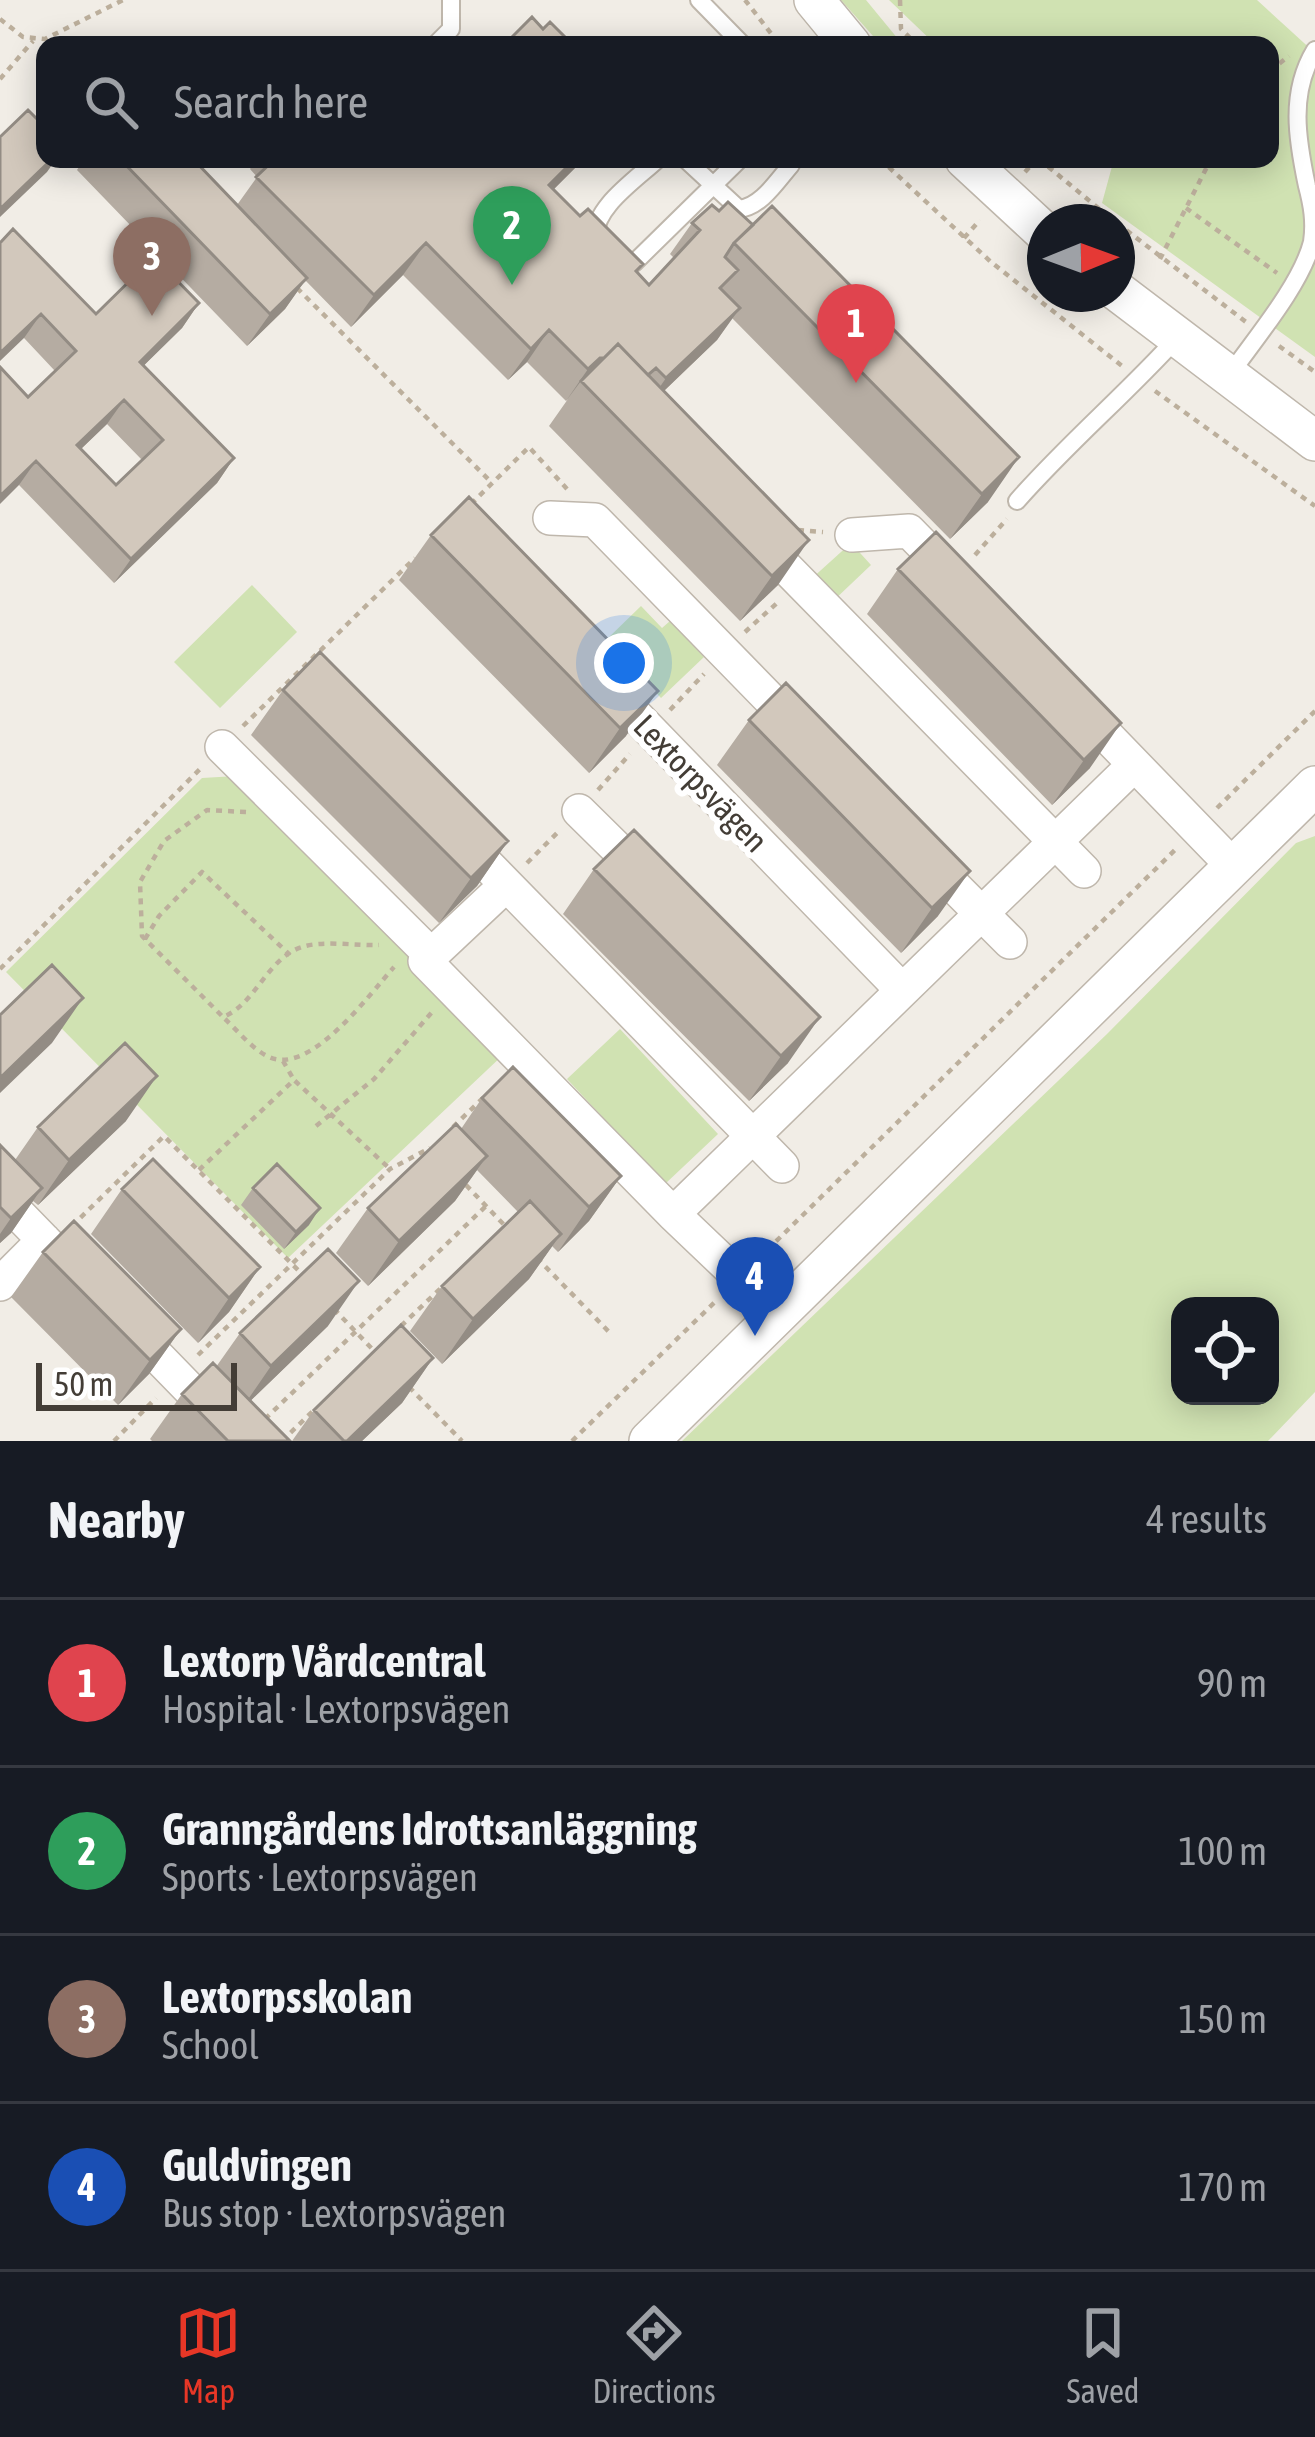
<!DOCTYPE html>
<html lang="en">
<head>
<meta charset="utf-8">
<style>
	body { margin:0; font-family:"Asap Condensed",sans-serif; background:#20242c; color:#f1f3f6 }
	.controls { position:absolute; right:36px; bottom:36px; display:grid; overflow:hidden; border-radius:24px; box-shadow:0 6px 30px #0003 }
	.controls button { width:108px; height:108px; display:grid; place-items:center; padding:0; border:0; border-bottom:3px solid #363941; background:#171b24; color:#f1f3f6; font:60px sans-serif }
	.compass { position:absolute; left:1027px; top:204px; width:108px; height:108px; border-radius:50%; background:#171b24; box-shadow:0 6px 30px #0003; rotate:89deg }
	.scale { position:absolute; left:36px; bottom:30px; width:201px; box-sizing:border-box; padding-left:12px; border:6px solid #433d36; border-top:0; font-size:33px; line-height:42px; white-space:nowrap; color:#433d36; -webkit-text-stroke:9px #fff; paint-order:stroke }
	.you { position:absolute; left:624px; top:663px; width:42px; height:42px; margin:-30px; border:9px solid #fff; border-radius:50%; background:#1a73e8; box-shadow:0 0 0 18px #1a73e833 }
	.badge { display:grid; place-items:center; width:78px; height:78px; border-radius:50%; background:#e73727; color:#fff; font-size:39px; font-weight:700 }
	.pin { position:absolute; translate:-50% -99px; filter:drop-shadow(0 3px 6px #0008) }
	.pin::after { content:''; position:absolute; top:63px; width:42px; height:36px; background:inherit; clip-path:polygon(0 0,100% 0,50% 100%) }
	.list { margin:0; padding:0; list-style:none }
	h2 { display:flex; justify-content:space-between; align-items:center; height:156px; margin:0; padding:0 48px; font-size:51px }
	h2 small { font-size:39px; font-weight:400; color:#9ea1a6 }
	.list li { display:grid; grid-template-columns:78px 1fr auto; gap:36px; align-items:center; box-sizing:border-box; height:168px; padding:0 48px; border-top:3px solid #363941 }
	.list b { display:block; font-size:45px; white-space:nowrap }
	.list p { margin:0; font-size:39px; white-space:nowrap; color:#9ea1a6 }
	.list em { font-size:39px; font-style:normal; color:#9ea1a6 }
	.icon { flex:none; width:66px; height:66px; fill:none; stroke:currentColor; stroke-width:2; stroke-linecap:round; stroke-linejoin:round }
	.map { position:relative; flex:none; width:1315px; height:1441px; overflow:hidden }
	.search { position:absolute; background:#171b24; box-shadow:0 6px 30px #0003; left:36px; right:36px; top:36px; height:132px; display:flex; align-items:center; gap:30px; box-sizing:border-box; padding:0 42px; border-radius:24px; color:#9ea1a6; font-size:45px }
	.sheet { height:828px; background:#171b24 }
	nav { display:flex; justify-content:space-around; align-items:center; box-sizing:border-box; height:168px; border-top:3px solid #363941; background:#171b24; font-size:33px; color:#9ea1a6 }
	nav a { display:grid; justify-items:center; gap:6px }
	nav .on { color:#e73727 }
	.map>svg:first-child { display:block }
	.green { fill:#d0e2b2; fill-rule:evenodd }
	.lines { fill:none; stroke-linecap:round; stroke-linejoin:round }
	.service-casing { stroke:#bfb7ac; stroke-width:20 }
	.minor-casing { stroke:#bfb7ac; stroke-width:36 }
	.tertiary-casing { stroke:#bfb7ac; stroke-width:42 }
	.path { stroke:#bcaf9c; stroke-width:4.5; stroke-dasharray:6 6; stroke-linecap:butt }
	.service { stroke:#fff; stroke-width:16 }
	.minor { stroke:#fff; stroke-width:33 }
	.tertiary { stroke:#fff; stroke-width:39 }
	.wall { fill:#b5aca2; fill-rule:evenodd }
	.shaded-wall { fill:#938c84 }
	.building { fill:#d2c8bc; stroke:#938c84; stroke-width:3; fill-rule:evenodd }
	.labels { text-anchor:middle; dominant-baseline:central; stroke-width:12; stroke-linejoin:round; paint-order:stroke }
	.street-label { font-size:33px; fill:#433d36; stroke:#fff }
</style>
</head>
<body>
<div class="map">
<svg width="1315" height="1441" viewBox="0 0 1315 1441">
	<rect width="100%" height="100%" fill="#f1ede6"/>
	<path class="green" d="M841 0H866L903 45H881Z
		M889 0H1257L1315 53V357L1102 203 1114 159H1270V45H1194L1191 42 1189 45H936Z
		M851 543 871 565 831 603 810 580Z
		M252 585 297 632 220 708 174 662Z
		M641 606 662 628 670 621 704 657 661 698 606 640Z
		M236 776 504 1054 288 1258 6 972 202 778Z
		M1315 836V1392L1268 1441H682L1107 1034 1296 843ZM1180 1306H1270V1396H1180Z
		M620 1029 718 1134 665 1184 567 1079Z"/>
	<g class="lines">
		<g class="service-casing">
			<path id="service" d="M699 0 743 45
				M435 45 451 29V0
				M685 159 739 209C761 207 777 181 791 165
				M596 239C591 209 637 179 658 159
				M622 265 634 263 740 159
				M1228 377C1254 340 1301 285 1312 242 1315 222 1312 205 1307 186 1297 139 1289 93 1315 50
				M1017 501C1067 444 1125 395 1176 339"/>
		</g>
		<g class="minor-casing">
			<path id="minor" d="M550 518 595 520 801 731
				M852 535 909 531 952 575
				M760 541 1084 871
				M610 689 902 990
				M1079 707 1233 866
				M222 747 431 955
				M579 811 646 877
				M459 836 782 1166
				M926 858 1010 942
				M506 885 425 961 673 1214 778 1314
				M0 1195 78 1275
				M673 1214 1134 765
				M0 1284 44 1240
				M131 1329 240 1441"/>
		</g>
		<g class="tertiary-casing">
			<path id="tertiary" d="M814 0 851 45
				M965 159 1045 233
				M1117 291 1315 441
				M649 1441 1315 786"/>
		</g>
		<path class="path" d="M745 0 780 45
			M900 0 901 29 917 45
			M0 19 23 37 45 39 123 0
			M1270 71 1289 56
			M0 79 33 41
			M880 159 991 262 1122 366
			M1039 159 1115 222
			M1025 172 1037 159
			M1186 208 1277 273
			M1117 223 1246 322
			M964 238 980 220
			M1160 259 1211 159
			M297 288 492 483
			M1279 346 1315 372
			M1155 391 1315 506
			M471 504 529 447 567 489
			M798 530 823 532
			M975 555 1007 519
			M745 632 777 603
			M670 710 704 674
			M243 726 415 558
			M598 790 630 754
			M1217 808 1315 711
			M246 812 207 810 164 841 140 882 142 936 223 1017C256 1004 267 958 302 947 323 940 357 946 379 945
			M527 863 557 833
			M145 939 159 916 202 872 290 955
			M0 969 201 768
			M225 1019C238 1031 252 1049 269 1057 310 1076 369 995 394 967
			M283 1061 294 1080
			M316 1126 374 1079 433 1011
			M453 1127 484 1097
			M199 1170 294 1080 390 1169
			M466 1185 508 1229
			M72 1226 164 1136 302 1274
			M537 1258 612 1335
			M759 1258 1175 850
			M334 1309 376 1353
			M401 1326 441 1288
			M198 1355 390 1169 430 1148
			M409 1387 462 1441
			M265 1419 486 1206
			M114 1441 156 1398
			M282 1441 315 1409
			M572 1441 717 1300"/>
		<use href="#service" class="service"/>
		<use href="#minor" class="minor"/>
		<use href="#tertiary" class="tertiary"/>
	</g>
	<path class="wall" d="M84 159H193L237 205 257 177 250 169 256 159H584L554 189 649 285 674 258 670 254 692 223 719 211 728 202 988 502 950 539 732 318 717 340 664 391 778 585 740 621 549 426 568 399 566 401 527 362 508 380 403 275 351 327 305 280 285 309 247 346 77 170Z
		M0 243 96 314 199 303 182 328 144 365 234 458 217 483 114 583 19 485 28 397 55 371 24 338ZM107 424 142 460 116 485 81 449Z
		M469 497 626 736 589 773 399 580 431 535Z
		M936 532 1090 768 1052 805 867 614 898 569Z
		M786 683 938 916 901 953 717 765 749 720Z
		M283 690 508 841 477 886 439 923 251 735Z
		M594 869 788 1063 749 1101 563 914Z
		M482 1098 621 1176 589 1221 558 1252 552 1246 529 1279 442 1364 410 1331 442 1286 518 1212 477 1170 455 1201 368 1286 336 1253 368 1208 461 1129Z
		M126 1121 38 1205 33 1201 11 1233 0 1243V1145L15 1160 38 1127Z
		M253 1188 309 1225 284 1249 241 1205Z
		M122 1189 260 1267 229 1312 198 1343 91 1234Z
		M43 1252 181 1329 149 1374 118 1405 11 1297Z
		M328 1326 250 1401 290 1441H152L150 1439 182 1394 216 1367 240 1333Z
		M433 1358 402 1403 362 1441H292L314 1410Z"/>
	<path class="shaded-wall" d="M52 159H56L47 172 0 217V209Z
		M575 159H584L527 216 549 185Z
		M426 243 403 275 351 327 374 295Z
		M307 278 285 309 247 346 270 314Z
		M199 303 182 328 123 386 140 362Z
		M740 308 717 340 644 410 666 378Z
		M41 314 24 338 0 361V353Z
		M549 330 527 362 508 380 531 349Z
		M600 358H609L581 381 566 401 588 369Z
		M124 400 107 424 60 469 77 445Z
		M1019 457 988 502 950 539 982 494Z
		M234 458 217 483 114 583 131 559Z
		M36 461 19 485 0 504V496Z
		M809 540 778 585 740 621 772 576Z
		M658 691 626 736 589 773 620 728Z
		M1121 723 1090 768 1052 805 1084 760Z
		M508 841 477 886 439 923 471 878Z
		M970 871 938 916 901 953 932 908Z
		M83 998 52 1043 0 1093V1078Z
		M820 1017 788 1063 749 1101 781 1056Z
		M157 1076 126 1121 38 1205 69 1160Z
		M487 1156 455 1201 368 1286 399 1241Z
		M621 1176 589 1221 558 1252 589 1207Z
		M42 1188 11 1233 0 1243V1234L11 1218Z
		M320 1208 309 1225 284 1249 296 1232Z
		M561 1234 529 1279 442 1364 473 1319Z
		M260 1267 229 1312 198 1343 229 1298Z
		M359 1281 328 1326 240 1411 271 1366Z
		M181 1329 149 1374 118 1405 150 1360Z
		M433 1358 402 1403 362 1441H347Z"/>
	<path class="building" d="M532 17 543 29 550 22 573 45H504Z
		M28 110 45 127V159H52L0 209V137Z
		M120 159H193L307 278 270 314Z
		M275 159H575L549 185 580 216 588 209 643 264 636 271 649 285 700 230 692 223 712 205 719 211 728 202 753 225 734 243 725 257 738 270 720 288 740 308 666 378 656 368 648 375 618 344 604 358H600L588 369 549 330 531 349 426 243 374 295 256 177Z
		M772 206 1019 457 982 494 734 243Z
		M13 229 96 314 154 257 199 303 140 362 234 458 131 559 36 461 0 496V367L28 397 76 351 41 314 0 353V243ZM124 400 163 440 116 485 77 445Z
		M618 344 809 540 772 576 581 381Z
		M469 497 658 691 620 728 431 535Z
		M936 532 1121 723 1084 760 898 569Z
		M320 652 508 841 471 878 283 690Z
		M786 683 970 871 932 908 749 720Z
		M634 830 820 1017 781 1056 594 869Z
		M52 965 83 998 0 1078V1015Z
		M125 1043 157 1076 69 1160 38 1127Z
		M513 1067 621 1176 589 1207 482 1098Z
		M456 1124 487 1156 399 1241 368 1208Z
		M0 1145 42 1188 11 1218 0 1207Z
		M153 1159 260 1267 229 1298 122 1189Z
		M277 1164 320 1208 296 1232 253 1188Z
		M530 1201 561 1234 473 1319 442 1286Z
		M74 1221 181 1329 150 1360 43 1252Z
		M328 1249 359 1281 271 1366 240 1333Z
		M401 1325 433 1358 347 1441H344L314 1410Z
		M213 1363 290 1441H228L182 1394Z"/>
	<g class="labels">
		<g class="street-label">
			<text transform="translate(701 783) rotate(46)">Lextorpsvägen</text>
		</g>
	</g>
</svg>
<div class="controls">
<button><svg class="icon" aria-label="locate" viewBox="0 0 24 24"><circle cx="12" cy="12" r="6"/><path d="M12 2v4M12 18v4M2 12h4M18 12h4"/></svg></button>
</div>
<svg class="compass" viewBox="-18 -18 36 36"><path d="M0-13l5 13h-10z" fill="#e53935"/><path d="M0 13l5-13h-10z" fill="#9ea1a6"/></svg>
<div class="scale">50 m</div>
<div class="you"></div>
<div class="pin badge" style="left:856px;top:383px;background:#e0444e">1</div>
<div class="pin badge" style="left:512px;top:285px;background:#2e9e5b">2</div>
<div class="pin badge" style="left:152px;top:316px;background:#8d6e63">3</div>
<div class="pin badge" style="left:755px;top:1336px;background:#1a4fb4">4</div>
<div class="search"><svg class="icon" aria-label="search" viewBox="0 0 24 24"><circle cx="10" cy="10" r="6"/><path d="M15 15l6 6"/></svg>Search here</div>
</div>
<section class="sheet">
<h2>Nearby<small>4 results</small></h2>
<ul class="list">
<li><span class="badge" style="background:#e0444e">1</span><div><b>Lextorp Vårdcentral</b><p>Hospital · Lextorpsvägen</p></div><em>90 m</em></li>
<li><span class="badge" style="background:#2e9e5b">2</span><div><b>Granngårdens Idrottsanläggning</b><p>Sports · Lextorpsvägen</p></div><em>100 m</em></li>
<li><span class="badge" style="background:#8d6e63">3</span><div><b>Lextorpsskolan</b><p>School</p></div><em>150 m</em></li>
<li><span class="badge" style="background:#1a4fb4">4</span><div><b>Guldvingen</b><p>Bus stop · Lextorpsvägen</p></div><em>170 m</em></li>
</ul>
</section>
<nav>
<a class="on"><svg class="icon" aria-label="map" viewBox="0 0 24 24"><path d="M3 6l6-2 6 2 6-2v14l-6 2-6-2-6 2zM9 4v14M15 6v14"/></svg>Map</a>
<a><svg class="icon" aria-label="directions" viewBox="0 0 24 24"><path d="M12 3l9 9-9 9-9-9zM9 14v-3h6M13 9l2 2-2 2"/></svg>Directions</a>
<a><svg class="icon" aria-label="saved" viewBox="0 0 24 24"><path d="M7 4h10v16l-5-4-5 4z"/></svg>Saved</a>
</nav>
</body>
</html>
